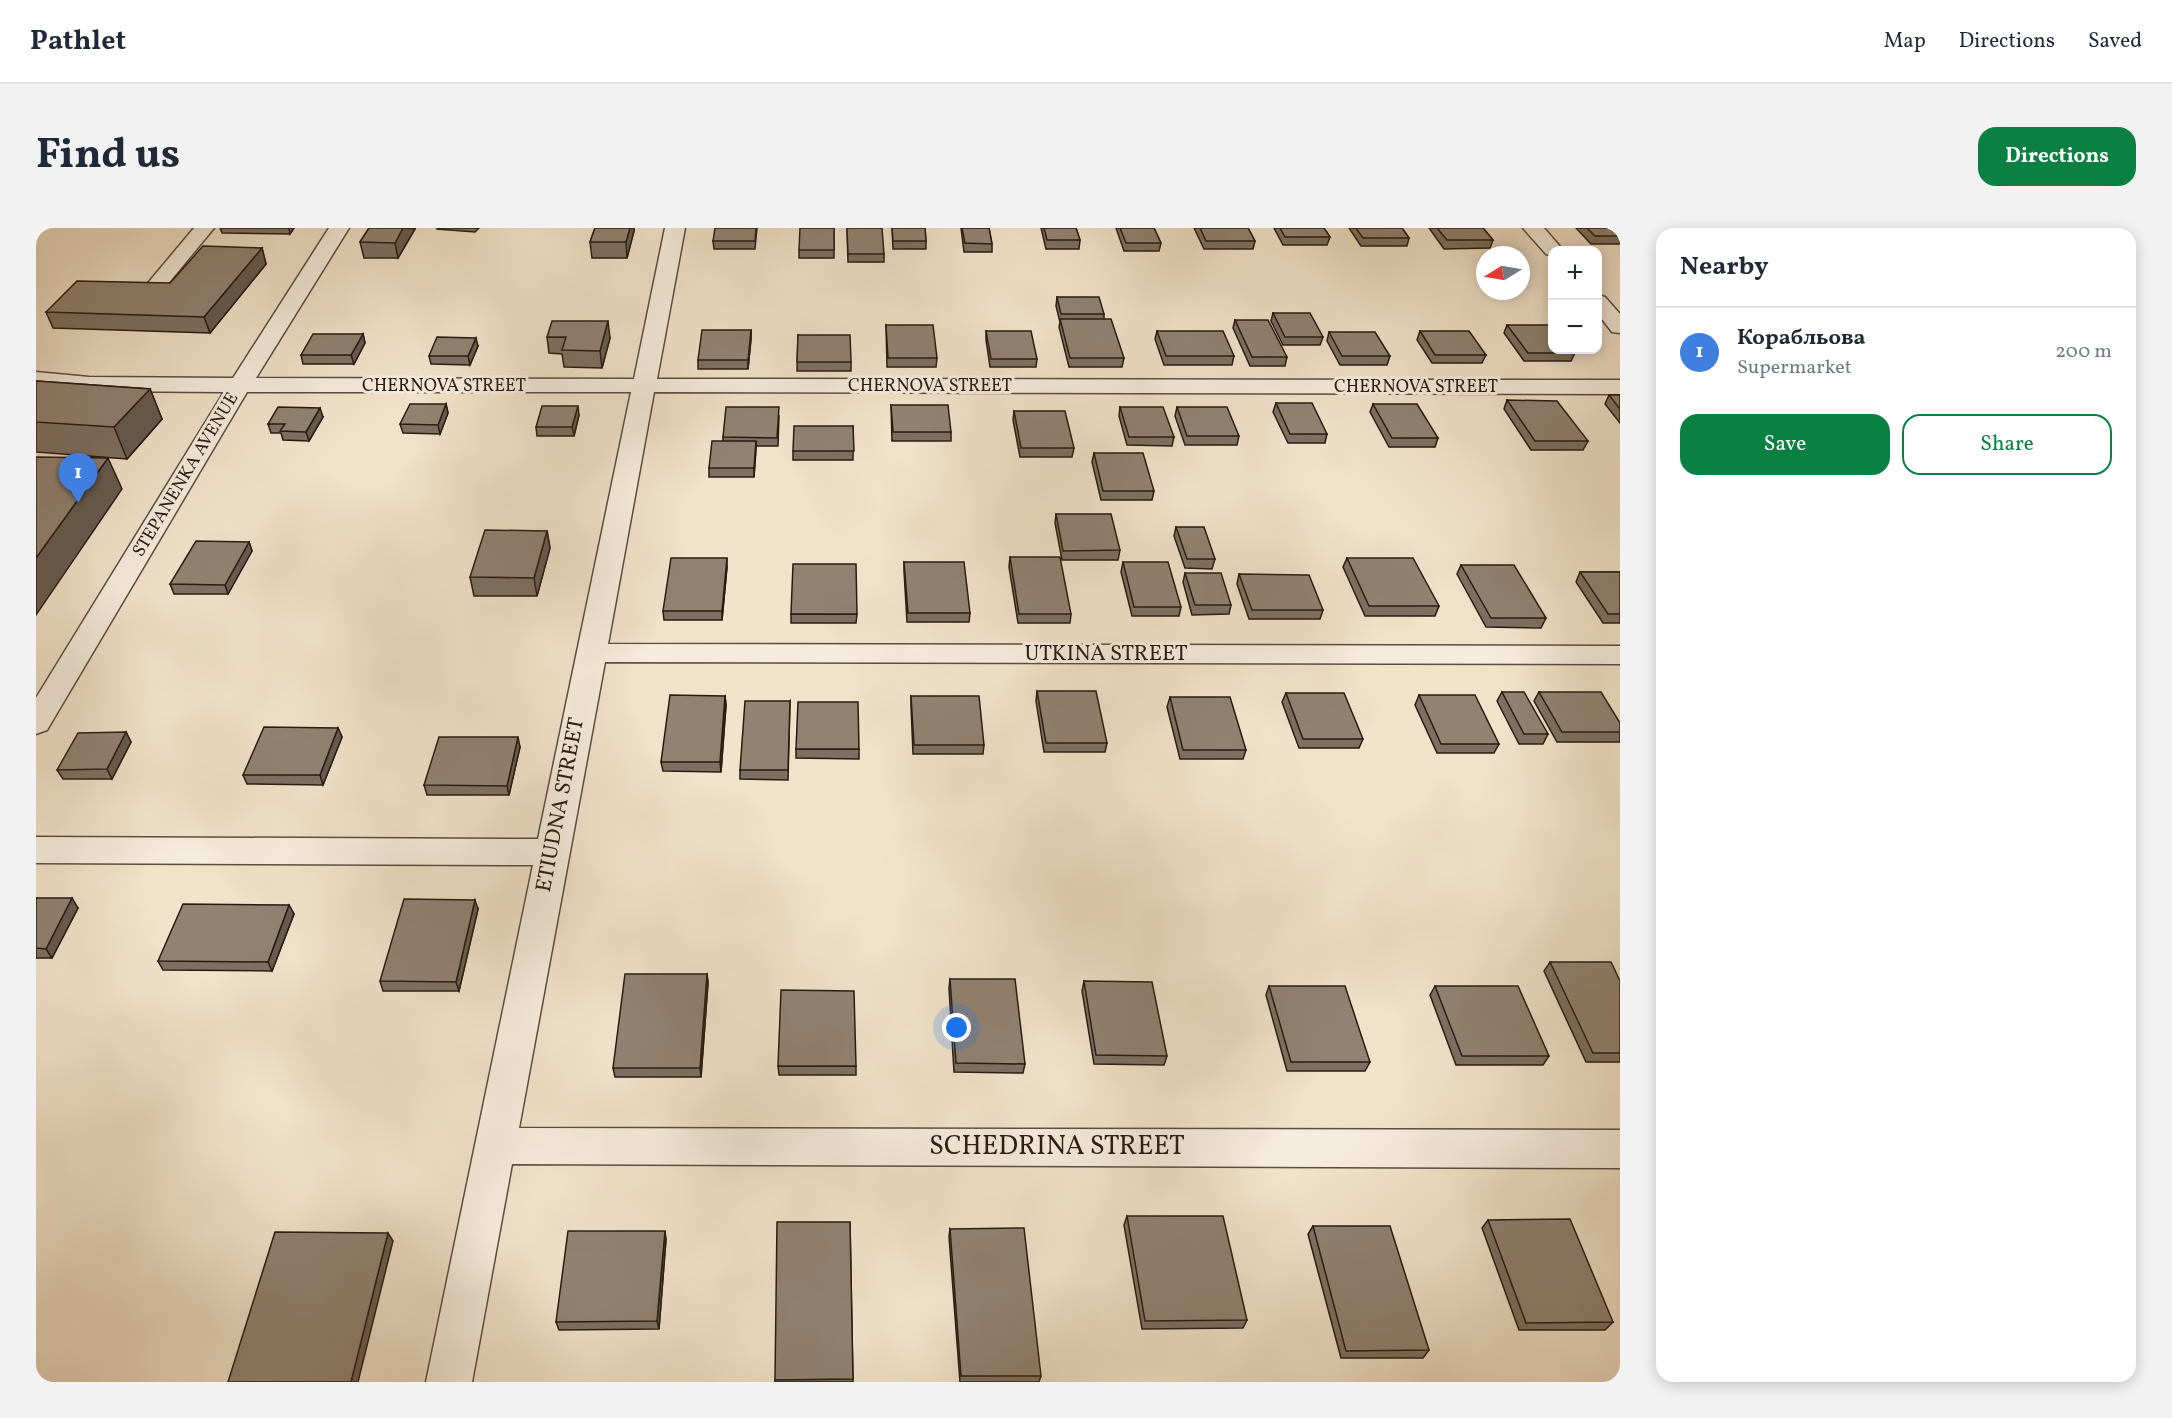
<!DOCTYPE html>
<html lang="en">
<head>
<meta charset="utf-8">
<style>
	body { margin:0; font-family:Vollkorn,serif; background:#f2f2f3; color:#1f2937 }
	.controls { position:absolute; right:18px; top:18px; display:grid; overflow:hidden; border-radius:12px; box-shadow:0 3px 15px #0003 }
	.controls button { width:54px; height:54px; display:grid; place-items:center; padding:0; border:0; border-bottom:2px solid #e0e1e3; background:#fff; color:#1f2937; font:30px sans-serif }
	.compass { position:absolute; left:1440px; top:18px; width:54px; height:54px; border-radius:50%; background:#fff; box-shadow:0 3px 15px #0003; rotate:259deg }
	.you { position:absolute; left:921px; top:800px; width:21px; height:21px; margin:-15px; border:4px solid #fff; border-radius:50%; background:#1a73e8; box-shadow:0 0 0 9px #1a73e833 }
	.badge { display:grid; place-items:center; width:39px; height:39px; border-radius:50%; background:#0b8043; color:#fff; font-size:20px; font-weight:700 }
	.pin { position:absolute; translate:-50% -50px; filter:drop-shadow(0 2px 3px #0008) }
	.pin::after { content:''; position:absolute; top:32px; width:21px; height:18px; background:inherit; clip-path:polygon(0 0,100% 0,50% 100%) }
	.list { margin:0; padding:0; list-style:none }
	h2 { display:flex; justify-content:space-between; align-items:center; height:78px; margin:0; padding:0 24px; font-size:26px }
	h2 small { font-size:20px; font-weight:400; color:#747a83 }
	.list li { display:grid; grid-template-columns:39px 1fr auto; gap:18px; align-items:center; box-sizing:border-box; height:90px; padding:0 24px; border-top:2px solid #e0e1e3 }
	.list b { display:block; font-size:22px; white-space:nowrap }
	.list p { margin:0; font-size:20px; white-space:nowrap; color:#747a83 }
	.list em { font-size:20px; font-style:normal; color:#747a83 }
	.actions { display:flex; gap:12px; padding:18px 24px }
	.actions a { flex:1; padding:14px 0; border:2px solid #0b8043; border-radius:18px; text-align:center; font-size:21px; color:#0b8043 }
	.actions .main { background:#0b8043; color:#fff }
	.map { position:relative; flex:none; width:1584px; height:1154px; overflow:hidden; border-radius:18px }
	header { display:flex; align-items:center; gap:36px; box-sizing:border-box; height:84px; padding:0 30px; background:#fff; border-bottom:2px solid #e0e1e3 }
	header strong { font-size:28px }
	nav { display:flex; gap:33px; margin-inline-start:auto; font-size:21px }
	.intro { display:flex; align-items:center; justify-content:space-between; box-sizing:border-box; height:144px; padding:0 36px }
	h1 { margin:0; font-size:42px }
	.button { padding:15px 27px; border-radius:18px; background:#0b8043; color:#fff; font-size:21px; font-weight:700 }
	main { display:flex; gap:36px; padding:0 36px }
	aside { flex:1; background:#fff; border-radius:18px; box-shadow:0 3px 15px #0003 }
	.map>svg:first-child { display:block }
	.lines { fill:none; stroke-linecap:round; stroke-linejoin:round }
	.minor-casing { stroke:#5b4d40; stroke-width:3 }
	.minor { fill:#f6ecdd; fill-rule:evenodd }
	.wall { fill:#7d7062; stroke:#291b12; stroke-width:1.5 }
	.shaded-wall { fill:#665b50; stroke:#291b12; stroke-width:1.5 }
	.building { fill:#918272; stroke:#291b12; stroke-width:1.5 }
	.labels { text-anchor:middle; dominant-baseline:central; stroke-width:6; stroke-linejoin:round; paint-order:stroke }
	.far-street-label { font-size:18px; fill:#291b12; stroke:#f6ecdd }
	.street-label { font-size:22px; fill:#291b12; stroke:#f6ecdd }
	.near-street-label { font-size:27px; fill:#291b12; stroke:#f6ecdd }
</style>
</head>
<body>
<header>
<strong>Pathlet</strong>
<nav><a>Map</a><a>Directions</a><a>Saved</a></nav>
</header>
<div class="intro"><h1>Find us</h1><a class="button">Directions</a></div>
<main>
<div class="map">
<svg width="1584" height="1154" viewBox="0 0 1584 1154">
	<rect width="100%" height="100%" fill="#f1e2ca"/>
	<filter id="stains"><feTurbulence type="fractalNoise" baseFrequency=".00333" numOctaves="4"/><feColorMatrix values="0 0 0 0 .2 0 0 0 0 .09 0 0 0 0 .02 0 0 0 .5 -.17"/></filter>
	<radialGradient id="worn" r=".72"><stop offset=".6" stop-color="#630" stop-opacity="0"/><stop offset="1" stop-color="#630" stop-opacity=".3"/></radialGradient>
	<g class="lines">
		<g class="minor-casing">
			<path id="minor" d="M158 0H178L126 63 119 65 112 63 109 59 112 55Z
				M293 0H313L220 150 598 151 629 0H649L621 151 1584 152V166L618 164 572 416 1584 418V436L569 434 483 900 1584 902V940L476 936 436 1154H390L497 637 0 635V609L502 611 595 164H211L11 502 0 506V470L188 164 53 163 0 158V144L53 149 197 150Z
				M1487 0H1508L1527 22H1516V28L1510 26Z
				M1562 67 1569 69 1584 86V105L1576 104 1562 86Z"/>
		</g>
		<use href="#minor" class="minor"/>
	</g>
	<path class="wall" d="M184 0H258L254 6 186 5Z
		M333 0H379V1L362 30H328L324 14Z
		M401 0H443L439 4 401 1Z
		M559 0H598V3L591 30H556L554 14Z
		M721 0 719 21H678L677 13Z
		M798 0V30H763V22Z
		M811 0 848 26V34H812Z
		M856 0H889L890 13V21H857Z
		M925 0H953L956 16V24H928Z
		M1005 0H1040L1044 12 1043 21H1010Z
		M1080 0H1118L1125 15 1123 23H1088Z
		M1158 0H1212L1219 13 1217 21H1168Z
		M1238 0H1288L1294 9 1291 17H1247Z
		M1313 0H1366L1373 10 1371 18H1325Z
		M1393 0H1447L1457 12 1454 20 1408 21Z
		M1540 0H1584V16H1555Z
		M226 20 230 36 174 105 17 100 10 84 134 55Z
		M1021 69 1068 86V91L1088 130 1086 139H1033L1023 99 1024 94 1020 78Z
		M1237 85 1287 109 1284 117H1247L1235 93Z
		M1199 92 1251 129 1249 138H1214L1197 100Z
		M850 97 901 130 900 139H851Z
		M1471 97 1539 125 1535 133H1488L1468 105Z
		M715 102V111L712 141H662V132Z
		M950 103 1001 131 1000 139H954L950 112Z
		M1121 103 1198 128 1196 137H1128L1119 111Z
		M1384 103 1450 127 1446 135H1396L1381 112Z
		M1293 104 1354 128 1351 137H1304L1291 113Z
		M327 106 329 115 318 136H267L265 127Z
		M762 107 815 134V143H761Z
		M511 109 574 110 566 140 528 139 526 126 513 125Z
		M442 118 434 137 395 136 393 128Z
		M0 153 114 161 126 191 91 231 0 224Z
		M1573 167H1584V195L1569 176Z
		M1471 172 1552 213 1547 222H1495L1468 181Z
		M1240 175 1291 206 1289 215H1252L1237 184Z
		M410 176 412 185 404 206 367 205 364 196Z
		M1337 176 1402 210 1399 219H1353L1334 184Z
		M855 177 915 204V213H856Z
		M1084 179 1138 209 1136 218 1091 217 1083 188Z
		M1141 179 1203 208 1201 217H1149L1139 188Z
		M978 183 1038 220 1036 229H984L977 192Z
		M543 187 538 208H501L500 199Z
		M743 188 742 218H720L718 249H673V240L687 213V209Z
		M287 189 273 213 247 212 245 205H235L232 196Z
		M817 198V232H757V223Z
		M1058 225 1118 263 1116 272H1065L1056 234Z
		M1020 286 1084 322 1082 332H1026L1019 295Z
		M1140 299 1179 331 1176 341 1149 340 1138 308Z
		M511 303 514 320 501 368H438L434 349Z
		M213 314 216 323 192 366H138L134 356Z
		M974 329 1035 386 1034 395H982L973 339Z
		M1311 330 1403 378 1399 388H1329L1307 339Z
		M868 334 934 385 933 394H871L868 343Z
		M1087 334 1145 379 1143 388H1096L1085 344Z
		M1425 337 1510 390 1505 400 1450 399 1421 346Z
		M691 339 686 392H628L627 383Z
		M1544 344H1584V395H1567L1540 354Z
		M1149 345 1195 377 1193 386 1156 387 1147 354Z
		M1203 346 1287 382 1284 391H1213L1201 356Z
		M755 386H821L820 395H755Z
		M1001 463 1071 515 1069 524H1008L1000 473Z
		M1466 464 1512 506 1507 516H1483L1461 473Z
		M1503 464 1584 495V514H1521L1498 473Z
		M1250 465 1327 511 1323 520H1263L1246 474Z
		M1383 467 1463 516 1458 525H1401L1379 477Z
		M689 468 690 477 685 544 627 543 625 534Z
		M875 468 948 517 947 526H877L875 478Z
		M1134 469 1210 522 1207 531H1144L1131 479Z
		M754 473 752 552 704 551V542Z
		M302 500 306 509 287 557 211 556 207 547Z
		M90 504 95 514 76 551H27L21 542Z
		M484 519 473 567H391L388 557Z
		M760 521H823V531L760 530Z
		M0 670 42 680 16 730H0Z
		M253 677 258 686 236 743 127 742 122 733Z
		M442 681 423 763H347L344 753Z
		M1514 734 1584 753V834H1550L1508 743Z
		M671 746 672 755 665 849H579L577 840Z
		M914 751 989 836 987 845 918 844 913 760Z
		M1048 753 1131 828 1128 837 1058 836 1046 763Z
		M1233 758 1334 834 1329 843H1251L1230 767Z
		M1399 758 1513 828 1507 837H1420L1394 767Z
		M742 838H820V847H743Z
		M1091 988 1211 1092 1207 1100 1106 1101 1088 997Z
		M1452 992 1577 1094 1569 1102H1483L1446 1000Z
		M814 994 817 1154H739V1152Z
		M1277 998 1393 1122 1387 1130H1305L1272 1006Z
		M914 1001 1005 1148 1003 1154H924L913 1009Z
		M630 1011 623 1101 523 1102 520 1094Z"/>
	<path class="shaded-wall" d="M253 0H258L254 6Z
		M367 0 379 1 362 30 359 15Z
		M594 0H598V3L591 30 590 14Z
		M226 20 230 36 174 105 168 89Z
		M572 93 574 110 566 140 564 123Z
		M715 102V111L712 141V132Z
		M327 106 329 115 318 136 315 127Z
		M440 110 442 118 434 137 432 128Z
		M114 161 126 191 91 231 78 199Z
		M410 176 412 185 404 206 402 197Z
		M542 178 543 187 538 208 536 199Z
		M284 180 287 189 273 213 270 204Z
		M720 213V222L718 249V240Z
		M72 230 86 261 0 387V330Z
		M511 303 514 320 501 368 498 350Z
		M213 314 216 323 192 366 189 357Z
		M691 330V339L686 392V383Z
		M689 468 690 477 685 544 684 534Z
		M302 500 306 509 287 557 284 547Z
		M90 504 95 514 76 551 71 541Z
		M482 509 484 519 473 567 471 558Z
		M36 670 42 680 16 730 10 721Z
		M439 672 442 681 423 763 420 754Z
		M253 677 258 686 236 743 232 734Z
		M671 746 672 755 665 849 664 840Z
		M629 1003 630 1011 623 1101 621 1093Z
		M352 1005 357 1013 322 1154H315Z"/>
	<path class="building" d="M333 0H367L359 15 324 14Z
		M559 0H594L590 14H554Z
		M679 0H720L719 13H677Z
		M764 0H798V22H763Z
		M811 0H846L848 26H812Z
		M856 0H889L890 13H857Z
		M926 0H953L956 16 929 15Z
		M1008 0H1040L1044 12H1011Z
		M1084 0H1118L1125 15H1090Z
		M1164 0H1212L1219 13H1170Z
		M1244 0H1288L1294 9H1249Z
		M1320 0H1366L1373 10H1327Z
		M1401 0H1447L1457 12H1411Z
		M1551 0H1584V8H1559Z
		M167 18 226 20 168 89 10 84 41 53 134 55Z
		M1021 69H1063L1068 86H1025Z
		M1237 85H1274L1287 109H1249Z
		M1024 91H1075L1088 130H1034Z
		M1199 92H1232L1251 129H1216Z
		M516 93H572L564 123 526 122 530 109H511Z
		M850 97H897L901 130H852Z
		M1471 97H1516V122H1536L1539 125H1492Z
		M666 102H715L712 132H662Z
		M950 103H995L1001 131H955Z
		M1121 103H1187L1198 128H1130Z
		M1384 103H1433L1450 127H1399Z
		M1293 104H1339L1354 128H1306Z
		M277 106H327L315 127H265Z
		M762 107H814L815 134H761Z
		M401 109 440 110 432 128H393Z
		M0 153 114 161 78 199 0 194Z
		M1573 167H1584V181Z
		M1471 172 1521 173 1552 213H1499Z
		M1240 175H1276L1291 206H1254Z
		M374 176H410L402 197 364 196Z
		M1337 176H1381L1402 210H1356Z
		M855 177H912L915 204H857Z
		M506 178H542L536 199H500Z
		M242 179 284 180 270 204 244 203 249 196H232Z
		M690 179H743L741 210 687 209Z
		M1084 179H1127L1138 209H1093Z
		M1141 179H1191L1203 208H1151Z
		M978 183H1029L1038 220H985Z
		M758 198H817L818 223H757Z
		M676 213H720L718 240H673Z
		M1058 225H1107L1118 263H1067Z
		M0 229 72 230 0 330Z
		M1020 286H1075L1084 322 1027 323Z
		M1140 299H1168L1179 331H1151Z
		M449 302 511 303 498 350 434 349Z
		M160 313 213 314 189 357 134 356Z
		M974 329H1024L1035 386H983Z
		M635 330H691L686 383H627Z
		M1311 330H1377L1403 378H1333Z
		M868 334H928L934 385H872Z
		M1087 334H1132L1145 379H1098Z
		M757 336H820L821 386H755Z
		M1425 337H1478L1510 390H1455Z
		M1544 344H1584V386H1572Z
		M1149 345H1185L1195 377H1159Z
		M1203 346 1273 347 1287 382H1216Z
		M1001 463H1060L1071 515H1010Z
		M1466 464H1488L1512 506H1488Z
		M1503 464H1565L1584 495V504H1526Z
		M1250 465H1308L1327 511H1267Z
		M634 467 689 468 684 534H625Z
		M1383 467H1439L1463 516H1405Z
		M875 468H943L948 517H878Z
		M1134 469H1194L1210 522H1147Z
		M709 473H754L752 542H704Z
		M762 474H822L823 521H760Z
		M228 499 302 500 284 547H207Z
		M90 504 71 541 21 542 42 505Z
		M403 509H482L471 558 388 557Z
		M0 670H36L10 721 0 720Z
		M368 671 439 672 420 754 344 753Z
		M147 676 253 677 232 734 122 733Z
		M1514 734H1575L1584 753V825H1557Z
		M589 746H671L664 840H577Z
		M914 751H979L989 836 920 835Z
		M1048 753 1116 754 1131 828 1060 827Z
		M1233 758H1309L1334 834H1255Z
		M1399 758H1482L1513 828H1426Z
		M745 762 818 763 820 838H742Z
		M1091 988H1187L1211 1092 1109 1093Z
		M1534 991 1577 1094 1490 1095 1452 992Z
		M741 994H814L817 1151 739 1152Z
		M1277 998H1354L1393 1122 1310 1123Z
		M988 1000 1005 1148H925L914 1001Z
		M532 1003H629L621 1093 520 1094Z
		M239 1004 352 1005 315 1154H192Z"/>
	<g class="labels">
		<g class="far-street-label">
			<text x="408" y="158">CHERNOVA STREET</text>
			<text x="894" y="158">CHERNOVA STREET</text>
			<text x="1380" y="159">CHERNOVA STREET</text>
			<text transform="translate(150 247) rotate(-59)">STEPANENKA AVENUE</text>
		</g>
		<g class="street-label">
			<text x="1070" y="426">UTKINA STREET</text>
			<text transform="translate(525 577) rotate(-79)">ETIUDNA STREET</text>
		</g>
		<g class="near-street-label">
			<text x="1021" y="919">SCHEDRINA STREET</text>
		</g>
	</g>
	<rect width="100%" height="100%" filter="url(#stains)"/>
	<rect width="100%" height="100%" fill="url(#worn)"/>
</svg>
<div class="controls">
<button>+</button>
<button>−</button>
</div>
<svg class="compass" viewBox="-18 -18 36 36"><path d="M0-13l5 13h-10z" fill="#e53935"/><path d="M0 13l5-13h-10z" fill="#747a83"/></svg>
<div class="you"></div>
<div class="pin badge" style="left:42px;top:275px;background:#3f7fe0">1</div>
</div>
<aside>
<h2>Nearby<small></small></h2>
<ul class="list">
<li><span class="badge" style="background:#3f7fe0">1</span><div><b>Корабльова</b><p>Supermarket</p></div><em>200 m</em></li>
</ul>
<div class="actions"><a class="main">Save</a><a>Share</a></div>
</aside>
</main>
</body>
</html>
